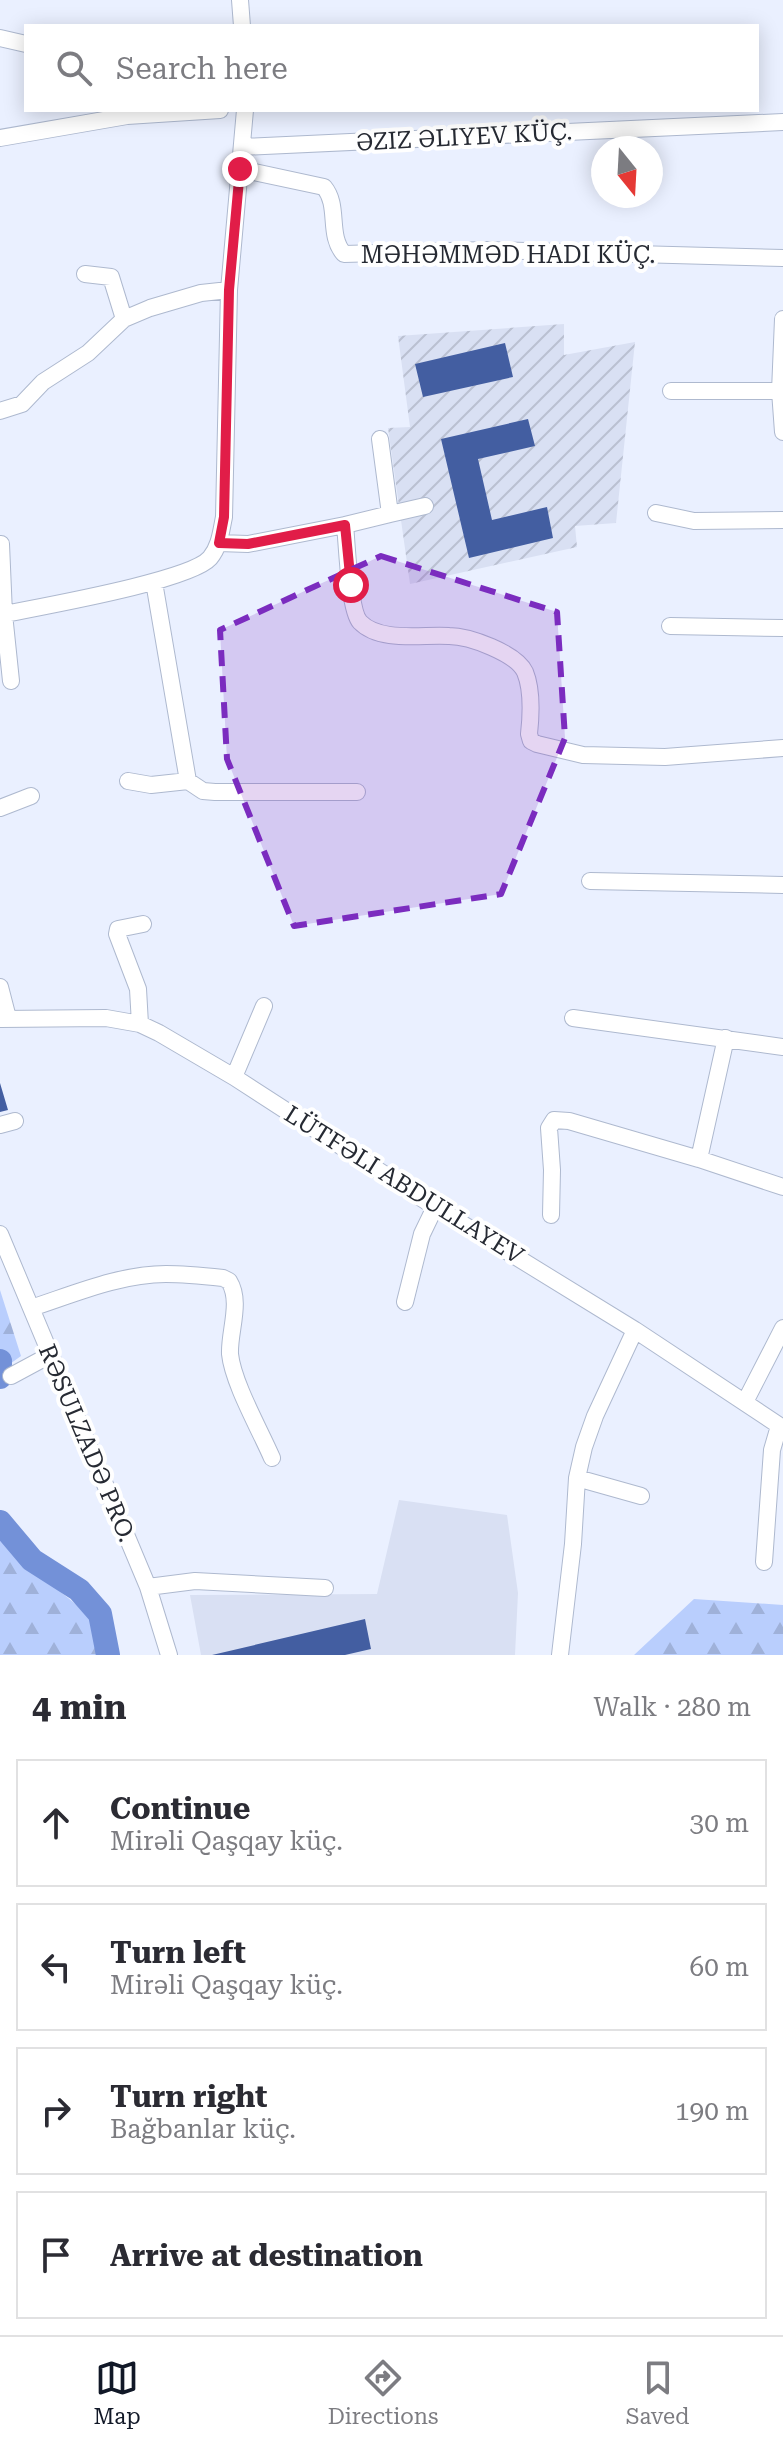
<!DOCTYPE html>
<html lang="en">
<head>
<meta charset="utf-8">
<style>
	body { margin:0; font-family:"Roboto Serif",serif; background:#f2f2f3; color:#2b2b33 }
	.compass { position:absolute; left:591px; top:136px; width:72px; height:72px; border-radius:50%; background:#fff; box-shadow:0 4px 20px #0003; rotate:162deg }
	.stop { position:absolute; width:24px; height:24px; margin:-18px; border:6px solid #e11d48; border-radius:50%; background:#fff }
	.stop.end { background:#e11d48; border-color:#fff; box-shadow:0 2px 8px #0008 }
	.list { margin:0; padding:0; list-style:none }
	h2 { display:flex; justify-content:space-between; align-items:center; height:104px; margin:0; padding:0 32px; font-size:34px }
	h2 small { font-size:26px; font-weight:400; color:#7c7c81 }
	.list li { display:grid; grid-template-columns:52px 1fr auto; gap:24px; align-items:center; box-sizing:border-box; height:128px; margin:0 16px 16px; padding:0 16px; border:2px solid #e1e1e2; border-radius:0px }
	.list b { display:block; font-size:30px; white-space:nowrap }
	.list p { margin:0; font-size:26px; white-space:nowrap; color:#7c7c81 }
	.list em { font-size:26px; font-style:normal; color:#7c7c81 }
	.icon { flex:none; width:44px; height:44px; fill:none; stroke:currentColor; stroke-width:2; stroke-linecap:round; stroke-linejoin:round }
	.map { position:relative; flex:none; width:783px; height:1655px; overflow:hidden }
	.search { position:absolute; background:#fff; box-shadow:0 4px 20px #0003; left:24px; right:24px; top:24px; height:88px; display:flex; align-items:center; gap:20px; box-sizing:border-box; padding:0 28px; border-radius:0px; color:#7c7c81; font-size:30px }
	.sheet { height:680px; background:#fff }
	nav { display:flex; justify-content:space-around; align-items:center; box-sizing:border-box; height:112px; border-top:2px solid #e1e1e2; background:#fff; font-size:22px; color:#7c7c81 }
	nav a { display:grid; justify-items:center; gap:4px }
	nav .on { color:#111827 }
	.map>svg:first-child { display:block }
	.built { fill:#d9e0f3 }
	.industrial { fill:url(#industrial-furrows) }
	.forest { fill:url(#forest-firs) }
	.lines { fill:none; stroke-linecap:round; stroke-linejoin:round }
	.river { stroke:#7391d8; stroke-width:24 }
	.building { fill:#435ea1 }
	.minor-casing { stroke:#aeb9cf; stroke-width:18 }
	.minor { stroke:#fff; stroke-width:16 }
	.route { stroke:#e11d48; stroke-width:10 }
	.marked { fill:#7b2cbf; fill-opacity:0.2; stroke:#7b2cbf; stroke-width:6; stroke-dasharray:16 10; stroke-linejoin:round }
	.labels { text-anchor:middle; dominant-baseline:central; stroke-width:8; stroke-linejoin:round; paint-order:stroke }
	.street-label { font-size:24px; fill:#262a33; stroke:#fff }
</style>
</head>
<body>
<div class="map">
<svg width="783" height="1655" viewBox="0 0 783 1655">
	<defs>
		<pattern id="industrial-furrows" width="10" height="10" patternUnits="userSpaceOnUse" patternTransform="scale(2)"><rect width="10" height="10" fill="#d9e0f3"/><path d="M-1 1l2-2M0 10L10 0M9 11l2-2" fill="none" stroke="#bac0d1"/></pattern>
		<pattern id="forest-firs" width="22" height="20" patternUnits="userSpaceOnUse" patternTransform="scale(2)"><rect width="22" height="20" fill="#b9cefd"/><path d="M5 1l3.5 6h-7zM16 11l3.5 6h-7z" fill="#9fb1d9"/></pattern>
	</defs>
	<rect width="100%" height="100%" fill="#eaf0ff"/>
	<path class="built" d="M399 1500 507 1515 518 1593 515 1655H201L190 1595 377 1594Z"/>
	<path class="industrial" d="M564 324V355L635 342 616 523 575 526 577 547 410 584 388 428 410 427 398 336Z"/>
	<path class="forest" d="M0 1290 21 1356 0 1371Z
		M0 1535 14 1554 89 1615 97 1655H0Z
		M694 1599 783 1605V1655H634Z"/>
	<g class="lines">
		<path class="river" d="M0 1361V1377
			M0 1522 32 1560 79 1590 100 1614 108 1655"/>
	</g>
	<path class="building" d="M505 343 513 377 423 397 415 364Z
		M528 419 535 446 478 459 492 520 547 507 553 538 469 558 441 439Z
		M0 1083 8 1110 0 1112Z
		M365 1619 371 1649 345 1655H212Z"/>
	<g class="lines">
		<g class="minor-casing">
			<path id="minor" d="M240 0 242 26
				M0 38 26 44
				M0 138 127 116 220 110
				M242 147 783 122
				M240 169 324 187C340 206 327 235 344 254L486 250 783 258
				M85 274 111 277 124 319
				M783 319 780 391 783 432
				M671 391H780
				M0 411 22 404 43 382 88 353 124 319 150 308 201 293 229 290
				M656 513 694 521 783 520
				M390 514 425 506
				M345 525 390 514 380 439
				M219 543 248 544 345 525C347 543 349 610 360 622 380 643 424 634 449 636 469 636 516 653 525 672 532 689 531 716 529 734L531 741 537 744 583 755 665 757 783 748
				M1 544 4 614 11 681
				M154 582 188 781
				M0 615C38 607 190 581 210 558 220 546 221 531 224 517L229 290 245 110
				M670 626 783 628
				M128 781 151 785 188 781 203 791 215 792H357
				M0 808 31 796
				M590 881 783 885
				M0 987 8 1018
				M573 1018 783 1047
				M0 1019 106 1018 140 1024 159 1033 234 1077 435 1207 635 1330 783 1428
				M140 1024 138 989 117 934 118 929 143 924
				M234 1077 264 1006
				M0 1125 15 1121
				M699 1159 726 1038
				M551 1215 552 1170 549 1128 554 1120 569 1121 699 1159 783 1187
				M0 1234 148 1587 169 1655
				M405 1302 422 1234 435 1207
				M31 1308C74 1294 120 1274 166 1274 185 1274 204 1276 223 1278L229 1281C242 1302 229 1331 230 1354 233 1383 260 1430 272 1458
				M11 1376 50 1355
				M745 1402 783 1328
				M577 1478 641 1496
				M764 1562 772 1450 779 1426
				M148 1587 195 1581 325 1588
				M560 1655 573 1544 577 1478 584 1447 595 1416 635 1330"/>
		</g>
		<use href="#minor" class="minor"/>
	</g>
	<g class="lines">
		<path class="route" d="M240 169 229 290 224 517 219 543 248 544 345 525 351 585"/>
	</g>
	<path class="marked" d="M381 556 557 612 565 738 501 894 294 926 227 759 220 630Z"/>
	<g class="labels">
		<g class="street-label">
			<text transform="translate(464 137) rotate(-3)">ƏZIZ ƏLIYEV KÜÇ.</text>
			<text x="508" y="255">MƏHƏMMƏD HADI KÜÇ.</text>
			<text transform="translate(404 1185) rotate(32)">LÜTFƏLI ABDULLAYEV</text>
			<text transform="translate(87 1443) rotate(67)">RƏSULZADƏ PRO.</text>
		</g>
	</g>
</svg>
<svg class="compass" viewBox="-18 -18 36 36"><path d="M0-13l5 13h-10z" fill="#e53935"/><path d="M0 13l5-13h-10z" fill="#7c7c81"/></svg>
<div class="stop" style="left:351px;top:585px"></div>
<div class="stop end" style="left:240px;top:169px"></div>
<div class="search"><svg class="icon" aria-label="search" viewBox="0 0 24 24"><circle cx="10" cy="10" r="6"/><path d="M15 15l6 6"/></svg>Search here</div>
</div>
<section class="sheet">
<h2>4 min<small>Walk · 280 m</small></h2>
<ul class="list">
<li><svg class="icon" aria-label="ahead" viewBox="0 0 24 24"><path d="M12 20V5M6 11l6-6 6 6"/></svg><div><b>Continue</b><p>Mirəli Qaşqay küç.</p></div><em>30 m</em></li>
<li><svg class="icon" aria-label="left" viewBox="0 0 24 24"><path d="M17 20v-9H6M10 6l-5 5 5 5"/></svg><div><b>Turn left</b><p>Mirəli Qaşqay küç.</p></div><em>60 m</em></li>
<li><svg class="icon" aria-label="right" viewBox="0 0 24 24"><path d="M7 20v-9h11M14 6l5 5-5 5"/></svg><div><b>Turn right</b><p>Bağbanlar küç.</p></div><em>190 m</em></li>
<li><svg class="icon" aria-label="arrive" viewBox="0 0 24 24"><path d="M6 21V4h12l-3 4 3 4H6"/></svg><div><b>Arrive at destination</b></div></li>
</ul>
</section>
<nav>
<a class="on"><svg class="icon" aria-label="map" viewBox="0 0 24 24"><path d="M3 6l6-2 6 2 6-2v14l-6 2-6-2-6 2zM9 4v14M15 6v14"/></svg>Map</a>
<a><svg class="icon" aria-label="directions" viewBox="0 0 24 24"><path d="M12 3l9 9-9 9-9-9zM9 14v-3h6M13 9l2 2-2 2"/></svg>Directions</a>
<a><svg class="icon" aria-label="saved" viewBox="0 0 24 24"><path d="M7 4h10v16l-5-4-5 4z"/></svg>Saved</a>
</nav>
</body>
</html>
